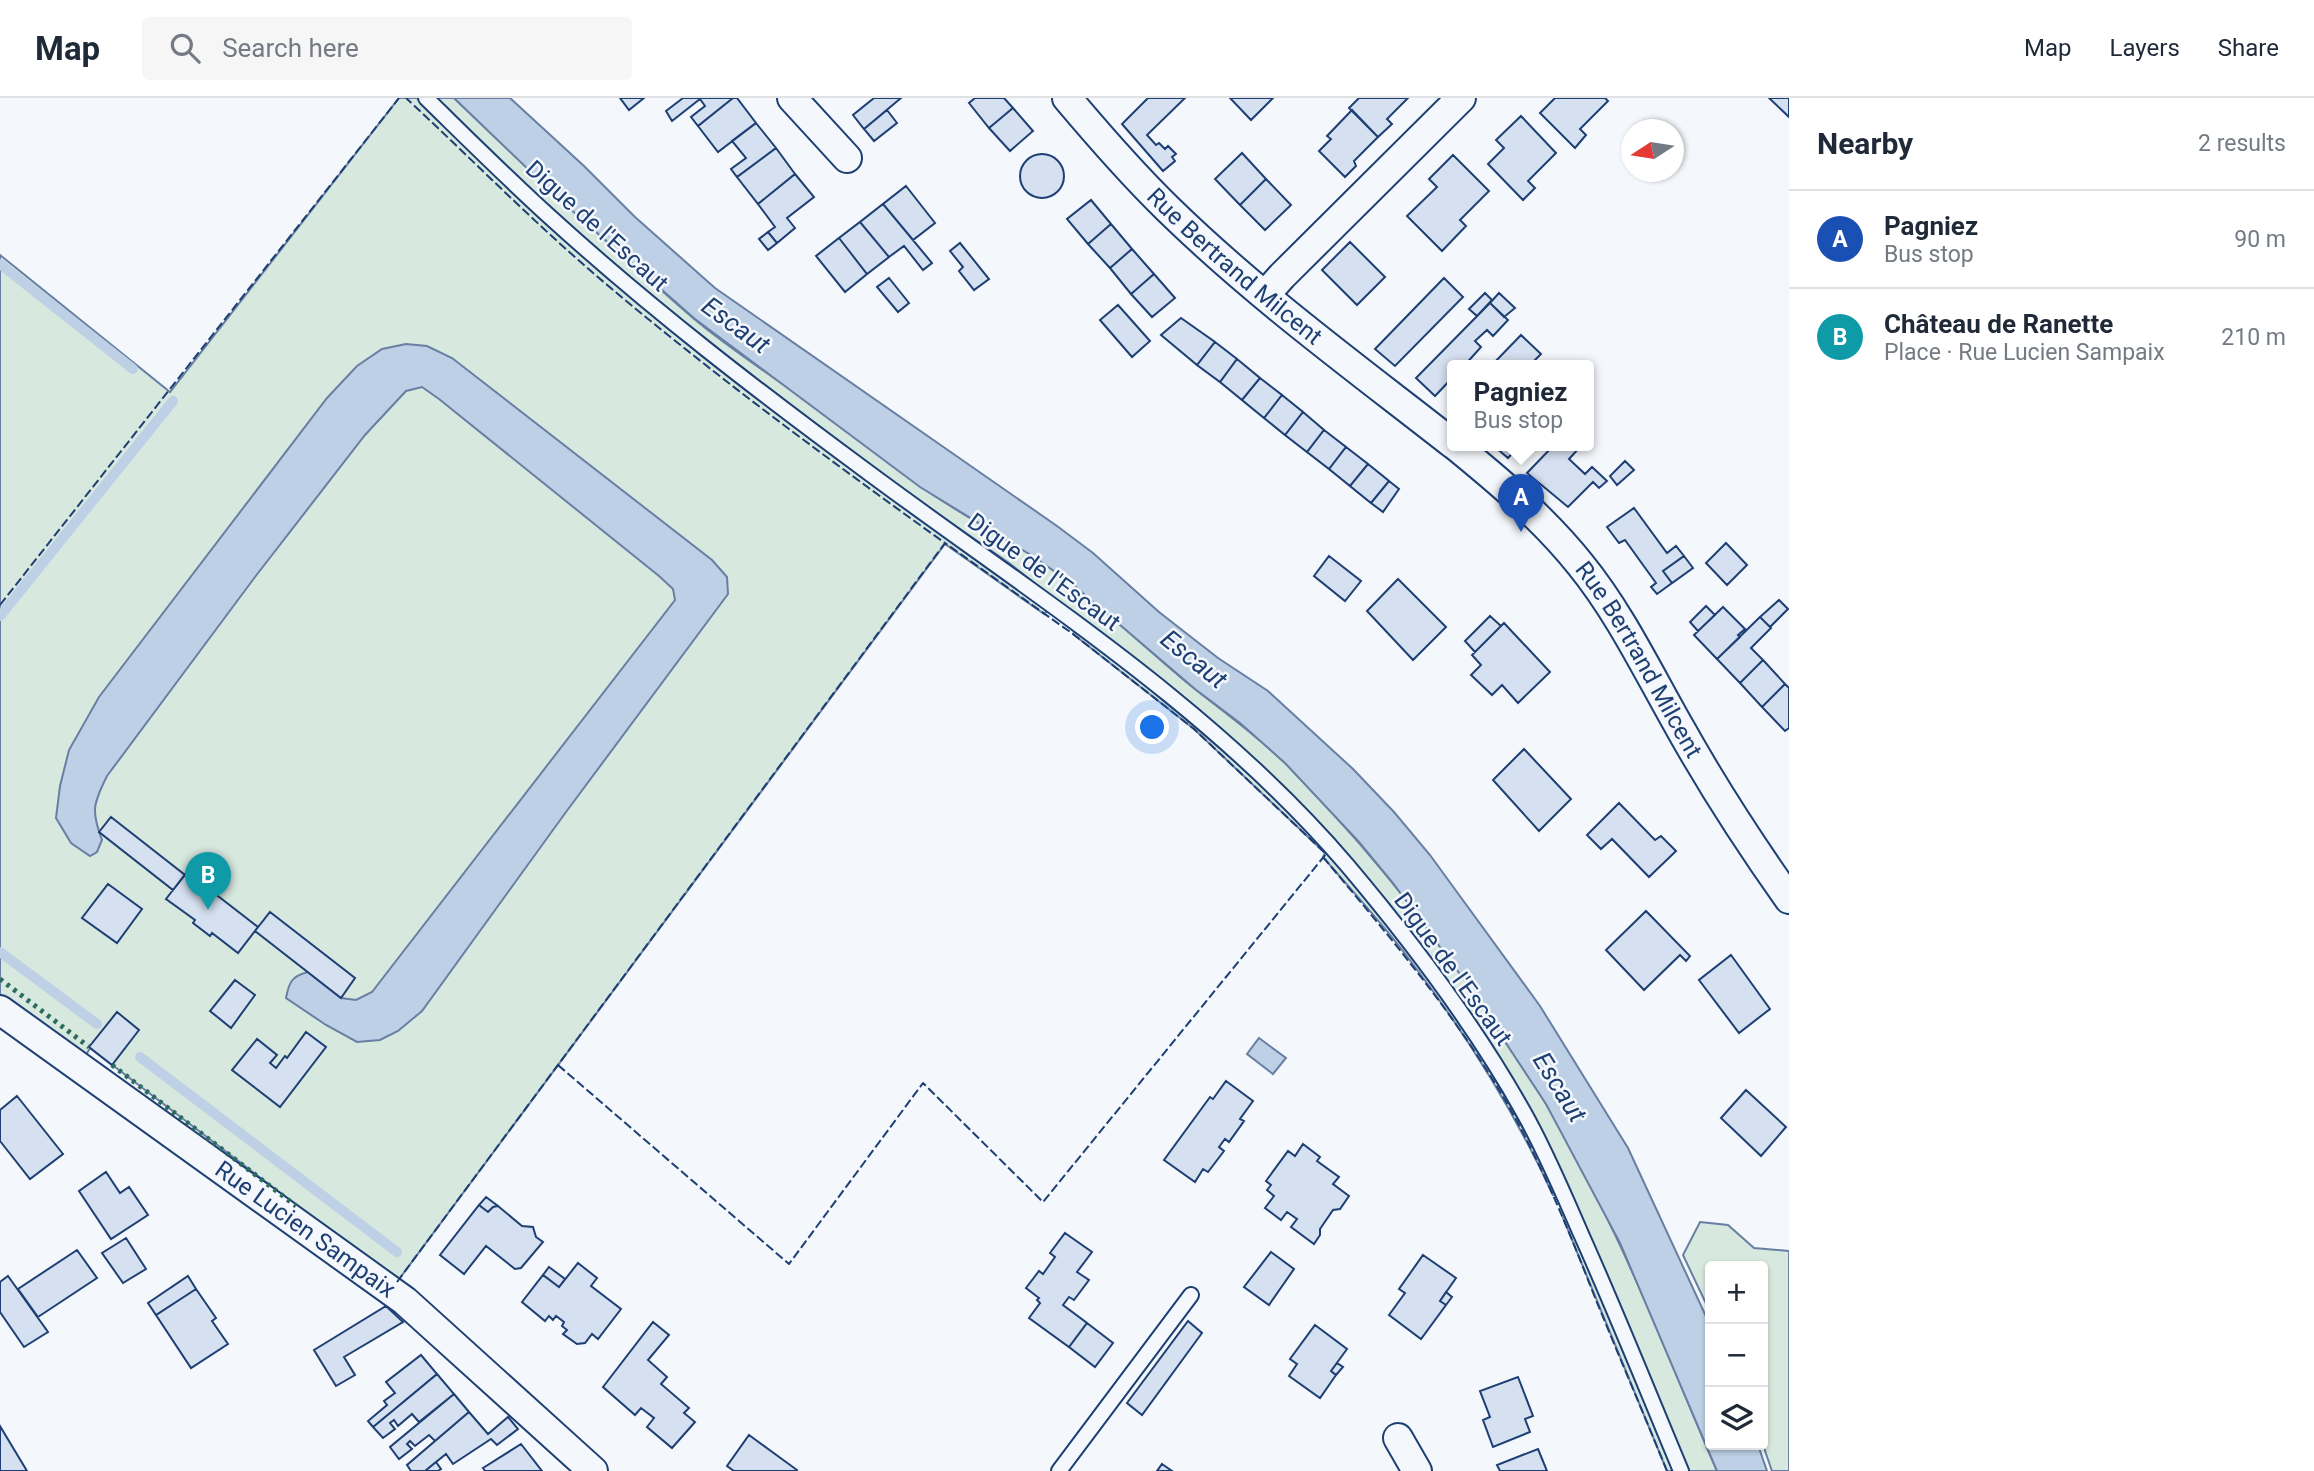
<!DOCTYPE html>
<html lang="en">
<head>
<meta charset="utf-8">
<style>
	body { margin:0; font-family:Roboto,sans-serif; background:#f6f6f7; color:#1f2937 }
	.controls { position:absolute; right:21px; bottom:21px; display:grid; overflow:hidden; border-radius:7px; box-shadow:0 2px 5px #0004 }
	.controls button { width:63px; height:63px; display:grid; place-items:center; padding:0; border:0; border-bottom:2px solid #e0e1e3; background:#fff; color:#1f2937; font:35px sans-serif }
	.compass { position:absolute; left:1621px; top:21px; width:63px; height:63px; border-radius:50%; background:#fff; box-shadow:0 2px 5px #0004; rotate:258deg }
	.you { position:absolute; left:1153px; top:630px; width:24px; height:24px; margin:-18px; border:5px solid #fff; border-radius:50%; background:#1a73e8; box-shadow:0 0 0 10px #1a73e833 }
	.badge { display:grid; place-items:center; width:46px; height:46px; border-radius:50%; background:#111827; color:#fff; font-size:23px; font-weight:700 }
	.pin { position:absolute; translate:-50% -58px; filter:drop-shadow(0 2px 4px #0008) }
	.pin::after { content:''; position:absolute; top:37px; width:24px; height:21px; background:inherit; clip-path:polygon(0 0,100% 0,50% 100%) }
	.popup { position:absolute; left:1447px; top:262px; width:147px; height:91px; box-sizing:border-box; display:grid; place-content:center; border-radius:7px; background:#fff; filter:drop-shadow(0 2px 5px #0005); font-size:23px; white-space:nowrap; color:#747a83 }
	.popup b { font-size:26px; color:#1f2937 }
	.popup::after { content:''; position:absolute; left:50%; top:100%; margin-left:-14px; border:14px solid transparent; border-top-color:#fff }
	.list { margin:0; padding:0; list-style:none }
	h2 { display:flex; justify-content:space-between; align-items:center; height:91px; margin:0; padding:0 28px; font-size:30px }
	h2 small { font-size:23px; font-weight:400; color:#747a83 }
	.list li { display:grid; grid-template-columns:46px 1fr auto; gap:21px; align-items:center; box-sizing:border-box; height:98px; padding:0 28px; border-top:2px solid #e0e1e3 }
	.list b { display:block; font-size:26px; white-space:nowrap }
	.list p { margin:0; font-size:23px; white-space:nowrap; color:#747a83 }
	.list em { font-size:23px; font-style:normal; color:#747a83 }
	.icon { flex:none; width:38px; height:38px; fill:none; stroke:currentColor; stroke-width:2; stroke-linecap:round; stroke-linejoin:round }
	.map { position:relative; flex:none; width:1789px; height:1373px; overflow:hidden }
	header { display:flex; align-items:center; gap:42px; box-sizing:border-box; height:98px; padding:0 35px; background:#fff; border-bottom:2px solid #e0e1e3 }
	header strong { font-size:33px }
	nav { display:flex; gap:38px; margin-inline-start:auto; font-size:24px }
	.search { width:490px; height:63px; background:#f6f6f7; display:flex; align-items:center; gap:18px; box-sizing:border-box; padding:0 24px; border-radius:7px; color:#747a83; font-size:26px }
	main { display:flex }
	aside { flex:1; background:#fff }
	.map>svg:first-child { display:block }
	.green { fill:#d7e8df; stroke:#687fa3; stroke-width:2 }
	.water { fill:#bed0e5; stroke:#687fa3; stroke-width:2 }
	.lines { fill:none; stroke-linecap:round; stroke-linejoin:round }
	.stream { stroke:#bed0e5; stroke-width:10 }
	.building { fill:#d5e0f0; stroke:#1d3f73; stroke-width:2 }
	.lane-casing { stroke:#1d3f73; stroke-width:18 }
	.street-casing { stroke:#1d3f73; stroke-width:32 }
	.lane { stroke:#f4f7fb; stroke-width:14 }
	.street { stroke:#f4f7fb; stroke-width:28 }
	.hedge { stroke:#2c6c60; stroke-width:5; stroke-dasharray:3.5 5; stroke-linecap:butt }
	.fence { stroke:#1d3f73; stroke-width:2; stroke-dasharray:9 3.5; stroke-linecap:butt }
	.labels { text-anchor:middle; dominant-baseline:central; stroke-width:5; stroke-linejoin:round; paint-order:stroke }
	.street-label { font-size:24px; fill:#1d3f73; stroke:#f4f7fb }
	.water-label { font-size:26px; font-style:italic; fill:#1d3f73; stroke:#f4f7fb }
</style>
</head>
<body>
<header>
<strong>Map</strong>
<div class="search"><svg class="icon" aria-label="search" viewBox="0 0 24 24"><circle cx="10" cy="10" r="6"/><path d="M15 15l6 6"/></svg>Search here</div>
<nav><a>Map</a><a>Layers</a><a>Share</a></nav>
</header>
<main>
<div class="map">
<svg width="1789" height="1373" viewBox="0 0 1789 1373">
	<rect width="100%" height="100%" fill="#f4f7fb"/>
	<path class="green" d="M399 0H417L545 123 1048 512 1044 516 945 446 397 1184 90 950 85 959 0 896V157L170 294Z
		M435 0H454C532 75 611 149 693 220 730 251 770 277 809 304 845 331 880 359 916 385 954 413 998 435 1037 461 1090 497 1136 542 1185 583 1219 611 1256 636 1288 668 1419 801 1541 975 1619 1145 1654 1220 1684 1297 1717 1373H1687L1632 1237 1563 1078 1351 762 1280 686 1179 597 1009 465 899 389 690 230 552 114Z
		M1075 533C1133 576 1193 619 1245 669 1371 792 1481 936 1556 1096L1553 1097C1515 1015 1467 937 1412 865 1385 828 1353 794 1323 759L1325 755 1194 631 1073 536Z
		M1566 1118 1674 1373H1667L1563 1120Z
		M1700 1124 1728 1127 1754 1150 1789 1153V1373H1772L1763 1347V1168H1710V1214L1683 1157Z"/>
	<path class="water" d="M454 0H510L584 68 635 119 715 190 1057 428 1093 455 1159 514 1218 560 1268 593 1353 671 1394 714 1430 757 1540 908 1628 1050 1710 1227V1347H1758L1767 1373H1717L1620 1145 1546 1006 1465 883 1393 785 1359 744 1285 665 1240 625 1195 591 1071 485 1034 459 920 389 695 221 561 103Z
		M406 246 427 248 452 260 712 462 727 479 728 496 566 714 422 913 398 933 380 942 357 944 326 927 286 900C289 884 292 878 308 874L341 900 356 902 372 894 675 502 673 491 659 478 439 301 422 289 406 293 365 337 255 479 107 678C93 706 91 713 102 742L97 754 90 758 71 745 56 720 60 688 69 652 99 599 327 300 357 268 382 251Z
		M1259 940 1286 960 1273 976 1247 956Z"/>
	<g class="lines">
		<path class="stream" d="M0 166 133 271
			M0 518 173 303
			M0 854 97 926
			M140 959 397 1154"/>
	</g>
	<path class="building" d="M620 0H644L629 12Z
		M683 0H733L698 28 691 19 705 8 700 1 672 23 666 13Z
		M733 0H737L756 25 718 54 698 28Z
		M874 0H901L864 31 853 17Z
		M975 0H1004L1013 10 989 30 969 5Z
		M1148 0H1185L1147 37 1156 47 1159 45 1165 51 1168 48 1176 56 1172 59 1175 63 1163 73 1122 26Z
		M1230 0H1273L1251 22Z
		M1359 0H1408L1387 21 1392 26 1378 39 1349 10Z
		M1555 0H1605L1608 3 1580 31 1586 37 1575 50 1540 15Z
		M1769 0H1789V19Z
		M1013 10 1033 33 1010 53 989 30Z
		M887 12 897 25 874 43 864 31Z
		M1352 12 1378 39 1354 63 1356 68 1345 79 1319 53 1331 41 1327 38Z
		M1521 18 1556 55 1528 83 1535 90 1523 102 1488 66 1504 50 1496 42Z
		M756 25 776 50 737 79 731 71 746 60 732 43Z
		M776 50 795 76 758 106 737 79Z
		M1242 55 1266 81 1240 107 1215 81Z
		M1020 78a22 22 0 1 1 44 0a22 22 0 1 1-44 0Z
		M1453 57 1489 93 1460 122 1466 128 1442 153 1407 118 1437 89 1429 81Z
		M795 76 814 99 787 120 795 130 777 145 768 134 775 129 758 106Z
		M1266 81 1291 107 1265 132 1240 107Z
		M906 88 935 125 913 142 883 106Z
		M1091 102 1111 126 1088 146 1067 121Z
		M883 106 932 165 923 172 904 148 889 159 860 124Z
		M860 124 889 159 867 176 839 140Z
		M1111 126 1132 151 1110 170 1088 146Z
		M768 134 777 145 768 152 759 141Z
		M839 140 867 176 845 194 816 158Z
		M1350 144 1385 179 1357 207 1322 172Z
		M960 145 989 181 974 192 959 173 963 169 950 153Z
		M1132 151 1154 176 1131 196 1110 170Z
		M1154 176 1175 200 1152 219 1131 196Z
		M889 180 909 205 898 214 877 189Z
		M1444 180 1463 199 1395 268 1375 251Z
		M1485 195 1492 202 1477 218 1469 211Z
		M1499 195 1515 210 1504 219 1490 205Z
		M1490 205 1508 222 1493 238 1487 232 1475 243 1481 249 1464 268H1453V279L1435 298 1416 280Z
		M1118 207 1150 243 1132 259 1100 222Z
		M1181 220 1215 244 1197 267 1161 237Z
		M1521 237 1541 256 1529 268H1491Z
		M1215 244 1237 261 1220 284 1197 267Z
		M1237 261 1260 280 1242 302 1220 284Z
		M1260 280 1282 297 1264 320 1242 302Z
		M1282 297 1303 314 1285 337 1264 320Z
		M1303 314 1324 332 1307 354 1285 337Z
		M1324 332 1346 349 1329 371 1307 354Z
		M1494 348H1519L1508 360Z
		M1553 348H1581L1569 361 1585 376 1592 369 1607 383 1599 390 1593 384 1568 409 1527 375Z
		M1346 349 1368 366 1350 388 1329 371Z
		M1625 363 1634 372 1617 387 1610 378Z
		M1368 366 1389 383 1371 405 1350 388Z
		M1389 383 1399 391 1383 414 1371 405Z
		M1634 410 1667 455 1676 448 1684 458 1663 473 1672 485 1657 496 1651 489 1656 485 1625 442 1619 445 1607 429Z
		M1726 445 1747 467 1727 487 1706 465Z
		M1329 458 1361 483 1345 503 1314 478Z
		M1684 458 1693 470 1672 485 1663 473Z
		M1398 481 1446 529 1413 562 1367 513Z
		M1779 502 1788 511 1770 529 1760 519Z
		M1706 508 1715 517 1698 533 1690 524Z
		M1723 509 1745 531 1738 537 1740 539 1717 561 1694 537Z
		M1490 518 1501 528 1475 554 1465 543Z
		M1760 519 1771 530 1751 550 1763 562 1740 585 1717 561Z
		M1504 525 1550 574 1518 605 1502 587 1492 597 1471 577 1481 567 1472 557Z
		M1763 562 1785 586 1762 609 1740 585Z
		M1785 586 1789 590V630L1785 633 1762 609Z
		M1524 651 1571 701 1539 733 1493 682Z
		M1619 705 1655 742 1661 738 1676 753 1649 779 1612 741 1601 751 1587 737Z
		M111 719 185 777 173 792 99 734Z
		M187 774 258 829 238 855 212 835 210 838 193 825 195 822 166 801Z
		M108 786 142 811 117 845 82 820Z
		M1646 813 1690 858 1686 863 1680 857 1644 892 1606 852Z
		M270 814 355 880 341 900 255 833Z
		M1731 857 1770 911 1739 935 1699 882Z
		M235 882 255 897 231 930 210 913Z
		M117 914 139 932 112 967 89 949Z
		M306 934 326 949 280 1009 232 972 257 941 277 957 270 965 276 970 285 958 287 960Z
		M1226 983 1253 1003 1240 1021 1244 1023 1229 1044 1225 1041 1219 1049 1224 1053 1208 1074 1203 1071 1195 1084 1164 1062 1210 999 1213 1001Z
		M1746 992 1786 1029 1761 1058 1721 1020Z
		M17 998 63 1056 30 1081 0 1043V1012Z
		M1303 1046 1320 1059 1317 1063 1339 1079 1333 1086 1349 1098 1340 1111 1333 1112 1320 1131V1137L1314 1146 1291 1129 1297 1121 1287 1114 1281 1122 1265 1110 1274 1098 1267 1092 1271 1087 1266 1083 1288 1053 1295 1058Z
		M106 1074 120 1095 129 1089 148 1117 111 1141 79 1093Z
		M486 1099 498 1108 493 1109 488 1114 479 1107Z
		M479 1107 488 1114 493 1109 498 1108 522 1128 533 1129 536 1139 543 1144 521 1170 515 1171 486 1148 464 1176 440 1157Z
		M1065 1135 1092 1154 1077 1174 1089 1182 1074 1202 1069 1199 1063 1207 1087 1225 1069 1249 1029 1220 1040 1205 1037 1202 1039 1200 1026 1190 1039 1173 1043 1176 1055 1159 1050 1155Z
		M126 1140 146 1171 123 1185 102 1155Z
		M77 1152 97 1180 38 1219 18 1191Z
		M1271 1154 1294 1171 1269 1207 1244 1189Z
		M1423 1157 1456 1180 1440 1203 1446 1207 1421 1241 1389 1217 1405 1195 1399 1191Z
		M578 1165 597 1180 591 1188 621 1211 598 1241 592 1236 585 1245 577 1246 563 1236 567 1232 562 1228 564 1224 556 1218 553 1222 549 1218 545 1223 522 1204 543 1177 559 1189Z
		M549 1169 565 1181 559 1189 543 1177Z
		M8 1178 48 1234 24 1249 0 1214V1184Z
		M188 1178 196 1191 156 1217 148 1205Z
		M196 1191 216 1220 212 1223 228 1246 191 1270 156 1217Z
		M1446 1194 1452 1199 1446 1207 1440 1203Z
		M386 1208 403 1224 344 1259 355 1277 336 1288 314 1252Z
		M1188 1223 1202 1235 1142 1317 1127 1305Z
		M653 1224 669 1237 648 1262 667 1279 661 1286 689 1310 684 1315 695 1324 672 1350 647 1329 654 1320 641 1310 635 1317 603 1289Z
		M1087 1225 1113 1245 1095 1269 1069 1249Z
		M1315 1227 1347 1251 1331 1273 1336 1277 1320 1300 1289 1278 1297 1266 1290 1261Z
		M421 1257 437 1276 373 1329 368 1323 387 1307 384 1303 395 1295 386 1284Z
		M1337 1265 1343 1269 1336 1277 1331 1273Z
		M437 1276 454 1296 419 1324 412 1316 398 1328 394 1322 390 1325 395 1331 383 1340 373 1329Z
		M1518 1279 1533 1318 1525 1321 1530 1334 1493 1349 1483 1322 1490 1319 1480 1293Z
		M454 1296 469 1314 435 1343 429 1337 415 1348 410 1343 407 1346 412 1351 399 1361 390 1349Z
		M469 1314 488 1336 508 1319 518 1331 497 1347 491 1341 453 1366 446 1356 425 1373H411L407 1367Z
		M0 1328 27 1373H0Z
		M749 1337 797 1372 796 1373H734L727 1368Z
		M521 1346 542 1373H485L483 1370Z
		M1538 1351 1547 1373H1500L1497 1367Z
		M436 1364 441 1371 438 1373H425Z
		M1162 1366 1172 1373H1157Z"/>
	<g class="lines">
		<g class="lane-casing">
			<path id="lane" d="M426 0C467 40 507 80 550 119 651 211 759 294 869 375 1035 498 1212 609 1347 767 1412 844 1475 927 1524 1015 1546 1054 1563 1095 1581 1136 1616 1214 1648 1294 1681 1373
				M1059 1373 1191 1197"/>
		</g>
		<g class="street-casing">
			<g id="street">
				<path d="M792 0 847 60"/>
				<path id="s1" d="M1067 0C1099 38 1132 76 1168 111 1256 197 1356 270 1453 346"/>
				<path d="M1265 197 1282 178 1461 0"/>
				<path id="s2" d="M1456 348C1500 384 1544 421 1580 466 1620 515 1648 574 1680 630 1713 689 1750 746 1789 801"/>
				<path id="s3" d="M0 912 405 1203 593 1373"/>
				<path d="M1398 1340 1417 1373"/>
			</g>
		</g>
		<use href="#lane" class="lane"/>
		<use href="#street" class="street"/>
		<path class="hedge" d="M0 881 89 949
			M112 967 296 1108"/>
		<path class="fence" d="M0 507 399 0
			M1323 759C1390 839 1457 918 1509 1009 1543 1069 1569 1133 1594 1197 1618 1256 1643 1314 1667 1373
			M558 967 789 1166 923 985 1043 1104 1326 756 1194 631 1073 536 945 445
			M397 1184 945 445C832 364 719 281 612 191 540 131 475 64 406 0"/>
	</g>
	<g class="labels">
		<g class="street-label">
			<text transform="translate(597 128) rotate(42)">Digue de l'Escaut</text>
			<text stroke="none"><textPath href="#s1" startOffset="238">Rue Bertrand Milcent</textPath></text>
			<text transform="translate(1044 474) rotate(36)">Digue de l'Escaut</text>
			<text stroke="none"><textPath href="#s2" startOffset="284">Rue Bertrand Milcent</textPath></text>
			<text transform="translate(1453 871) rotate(54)">Digue de l'Escaut</text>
			<text stroke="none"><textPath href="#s3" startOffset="376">Rue Lucien Sampaix</textPath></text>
		</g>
		<g class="water-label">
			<text transform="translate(736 227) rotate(36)">Escaut</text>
			<text transform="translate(1194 561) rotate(39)">Escaut</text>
			<text transform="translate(1560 989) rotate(58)">Escaut</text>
		</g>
	</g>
</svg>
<div class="controls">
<button>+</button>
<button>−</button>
<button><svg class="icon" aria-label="layers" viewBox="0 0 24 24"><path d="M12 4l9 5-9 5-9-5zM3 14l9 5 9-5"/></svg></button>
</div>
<svg class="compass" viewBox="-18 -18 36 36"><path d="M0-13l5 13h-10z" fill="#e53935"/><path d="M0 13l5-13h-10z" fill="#747a83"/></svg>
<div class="you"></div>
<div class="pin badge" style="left:1521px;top:434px;background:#1a4fb4">A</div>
<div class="popup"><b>Pagniez</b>Bus stop</div>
<div class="pin badge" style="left:208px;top:812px;background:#0f9aa8">B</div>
</div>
<aside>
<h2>Nearby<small>2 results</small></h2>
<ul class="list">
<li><span class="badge" style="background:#1a4fb4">A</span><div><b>Pagniez</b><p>Bus stop</p></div><em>90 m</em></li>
<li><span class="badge" style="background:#0f9aa8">B</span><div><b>Château de Ranette</b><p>Place · Rue Lucien Sampaix</p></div><em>210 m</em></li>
</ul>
</aside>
</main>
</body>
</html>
